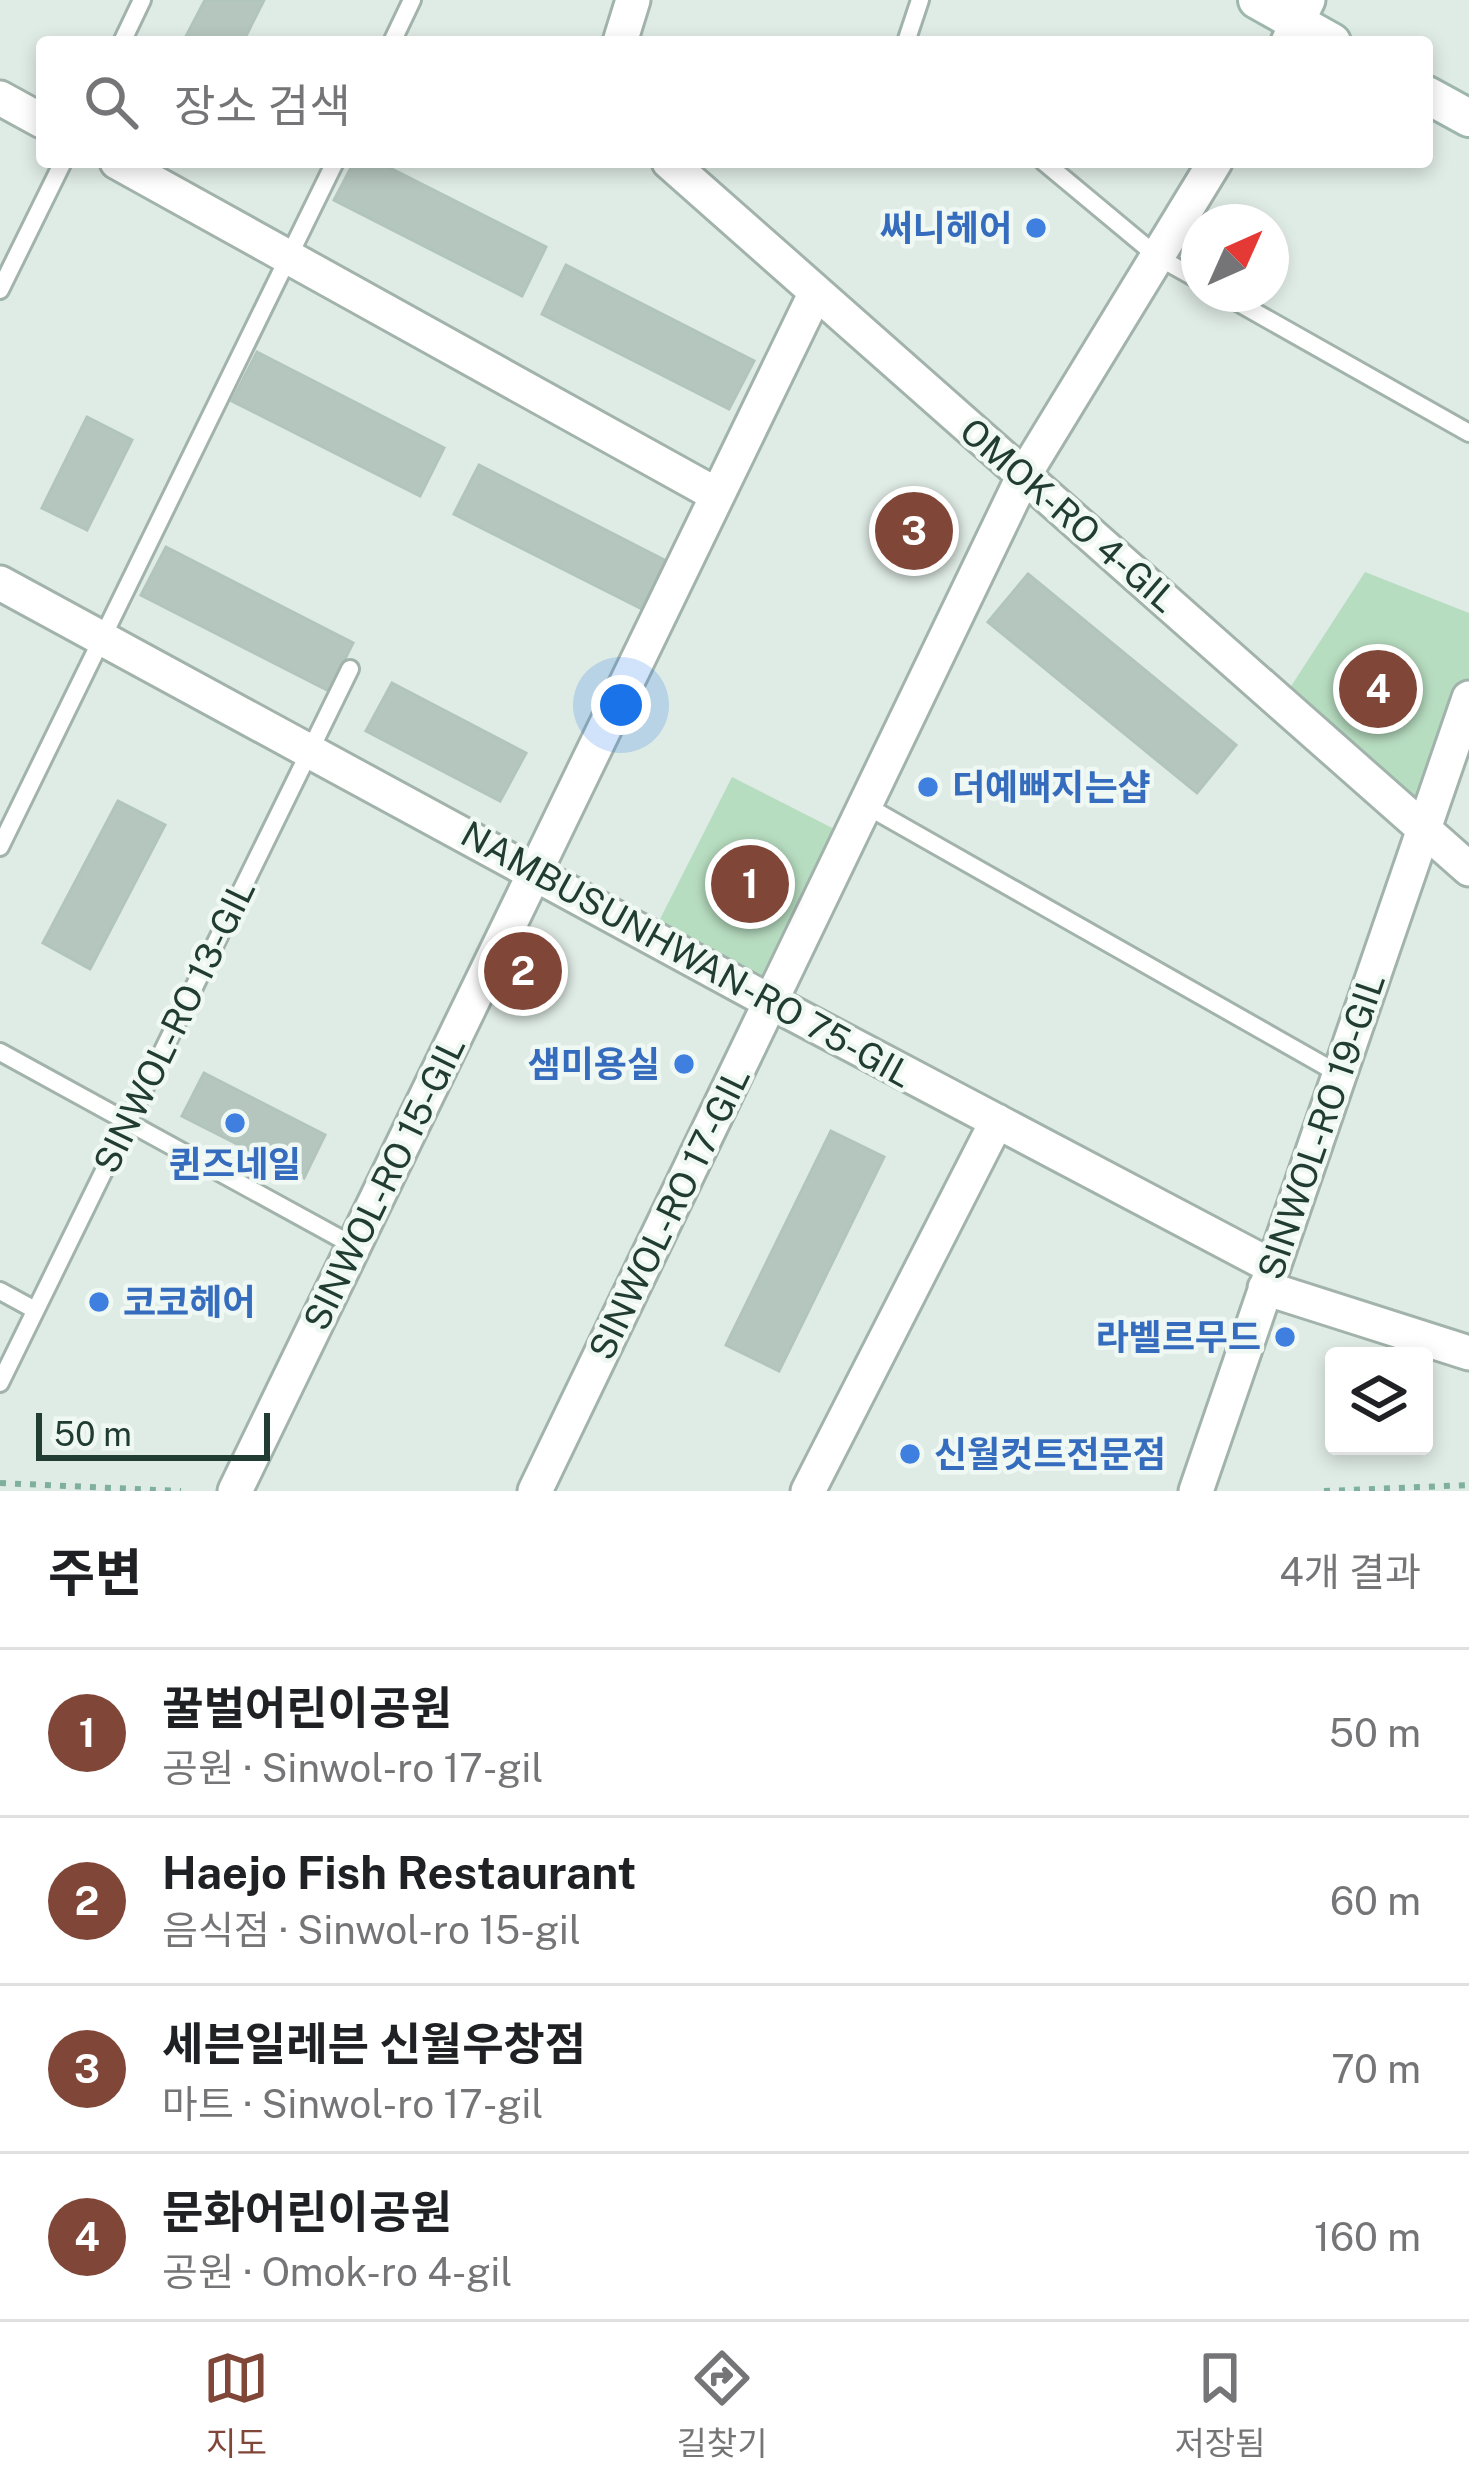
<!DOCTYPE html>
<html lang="ko">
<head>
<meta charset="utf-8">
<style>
	body { margin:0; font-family:"Public Sans","Noto Sans KR",sans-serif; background:#f6f6f6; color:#202124 }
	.controls { position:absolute; right:36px; bottom:36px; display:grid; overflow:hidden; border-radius:12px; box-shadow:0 6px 18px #0003 }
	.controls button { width:108px; height:108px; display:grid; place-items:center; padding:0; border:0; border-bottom:3px solid #e0e0e0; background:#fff; color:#202124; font:60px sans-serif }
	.compass { position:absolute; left:1181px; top:204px; width:108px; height:108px; border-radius:50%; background:#fff; box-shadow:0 6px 18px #0003; rotate:45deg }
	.scale { position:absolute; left:36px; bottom:30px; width:234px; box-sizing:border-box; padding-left:12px; border:6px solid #203c33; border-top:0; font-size:33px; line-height:42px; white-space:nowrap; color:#203c33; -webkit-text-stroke:9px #f0f8f3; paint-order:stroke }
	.you { position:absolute; left:621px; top:705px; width:42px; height:42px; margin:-30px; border:9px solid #fff; border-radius:50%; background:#1a73e8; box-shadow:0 0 0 18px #1a73e833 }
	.badge { display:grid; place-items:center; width:78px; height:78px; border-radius:50%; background:#804739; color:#fff; font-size:39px; font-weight:700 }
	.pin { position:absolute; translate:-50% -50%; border:6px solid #fff; box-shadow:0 3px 12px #0006 }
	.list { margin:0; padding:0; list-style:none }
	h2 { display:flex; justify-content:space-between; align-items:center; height:156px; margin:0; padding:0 48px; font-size:51px }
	h2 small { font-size:39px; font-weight:400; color:#757577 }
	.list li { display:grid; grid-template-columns:78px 1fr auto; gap:36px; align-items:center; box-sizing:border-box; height:168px; padding:0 48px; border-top:3px solid #e0e0e0 }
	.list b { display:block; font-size:45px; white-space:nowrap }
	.list p { margin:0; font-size:39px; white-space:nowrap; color:#757577 }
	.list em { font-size:39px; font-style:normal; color:#757577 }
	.icon { flex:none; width:66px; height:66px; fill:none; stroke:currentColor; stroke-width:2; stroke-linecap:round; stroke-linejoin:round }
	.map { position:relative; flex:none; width:1469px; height:1491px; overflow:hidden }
	.search { position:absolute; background:#fff; box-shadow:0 6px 18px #0003; left:36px; right:36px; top:36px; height:132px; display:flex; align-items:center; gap:30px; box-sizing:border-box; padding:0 42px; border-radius:12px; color:#757577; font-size:45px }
	.sheet { height:828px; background:#fff }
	nav { display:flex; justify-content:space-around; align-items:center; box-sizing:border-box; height:168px; border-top:3px solid #e0e0e0; background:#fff; font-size:33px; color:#757577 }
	nav a { display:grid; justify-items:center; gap:6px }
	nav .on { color:#804739 }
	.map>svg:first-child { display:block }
	.green { fill:#b7ddc0 }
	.building { fill:#b5c6be; stroke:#b2c5bc; stroke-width:3 }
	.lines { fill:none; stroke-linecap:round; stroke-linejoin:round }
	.lane-casing { stroke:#a2b3ac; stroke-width:22 }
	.street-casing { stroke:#a2b3ac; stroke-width:39 }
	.secondary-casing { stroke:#9eb7ad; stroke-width:42 }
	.path { stroke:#7fb09f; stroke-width:6; stroke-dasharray:6 9; stroke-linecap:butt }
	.lane { stroke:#fff; stroke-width:16 }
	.street { stroke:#fff; stroke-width:33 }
	.secondary { stroke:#fff; stroke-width:36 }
	.shop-dot { fill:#3f7fe0; stroke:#f0f8f3; stroke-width:4.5 }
	.labels { text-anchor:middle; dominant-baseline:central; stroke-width:9; stroke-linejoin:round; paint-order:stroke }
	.shop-label { font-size:36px; font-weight:bold; fill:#366cbe; stroke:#f0f8f3; text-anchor:end }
	.street-label { font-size:36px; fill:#203c33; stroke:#f0f8f3 }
</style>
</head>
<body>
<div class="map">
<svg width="1469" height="1491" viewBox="0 0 1469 1491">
	<rect width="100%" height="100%" fill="#dfebe5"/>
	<path class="green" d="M1365 572 1469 613V683L1438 786 1406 800 1286 694Z
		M732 777 848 836 768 992 653 933Z"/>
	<path class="building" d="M205 0H264L243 42H183Z
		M354 162H378L546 247 522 296 334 200Z
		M566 265 754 361 729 409 542 314Z
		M257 352 444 448 420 496 232 401Z
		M87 417 132 440 87 530 42 508Z
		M479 465 666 561 642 609 454 514Z
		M166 547 353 643 329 691 141 595Z
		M1028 574 1236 745 1197 793 988 622Z
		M392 683 526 753 500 801 366 731Z
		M118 801 165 825 90 969 43 943Z
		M204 1073 325 1135 304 1178 182 1116Z
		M831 1131 884 1157 779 1371 726 1345Z"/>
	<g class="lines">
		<g class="lane-casing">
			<path id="lane" d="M122 42 142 0
				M392 42 412 0
				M906 42 920 0
				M1044 162 1158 257 1199 280
				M0 290 63 162
				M1223 294 1469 433
				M865 805 1339 1074
				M0 847 335 162
				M0 1052 354 1246
				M0 1291 35 1310
				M0 1383 350 669"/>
		</g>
		<g class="street-casing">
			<path id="street" d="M620 42 633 0
				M1288 42 1308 0
				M0 98 42 121
				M117 162 717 495
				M669 162 1469 869
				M0 583 767 1000 1273 1267
				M1265 1288 1469 1353
				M235 1491 816 292
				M535 1491 1024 475 1215 162
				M808 1491 997 1121
				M1196 1491 1469 698"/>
		</g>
		<g class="secondary-casing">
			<path id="secondary" d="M1257 0 1332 42
				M1427 95 1469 118"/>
		</g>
		<path class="path" d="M0 1483 181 1491
			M1324 1491 1469 1485"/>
		<use href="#lane" class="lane"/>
		<use href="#street" class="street"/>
		<use href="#secondary" class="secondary"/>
	</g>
	<g class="shop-dot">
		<circle cx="1036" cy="228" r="12"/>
		<circle cx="928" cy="787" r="12"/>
		<circle cx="684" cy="1064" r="12"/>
		<circle cx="235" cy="1123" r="12"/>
		<circle cx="99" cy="1302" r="12"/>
		<circle cx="1285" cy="1337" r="12"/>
		<circle cx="910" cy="1454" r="12"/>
	</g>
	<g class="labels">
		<g class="shop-label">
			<text x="1012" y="228">써니헤어</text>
			<text x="952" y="787" text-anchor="start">더예뻐지는샵</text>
			<text x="660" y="1064">샘미용실</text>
			<text x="235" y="1164" text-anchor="middle">퀸즈네일</text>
			<text x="123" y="1302" text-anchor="start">코코헤어</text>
			<text x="1261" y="1337">라벨르무드</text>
			<text x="934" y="1454" text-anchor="start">신월컷트전문점</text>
		</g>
		<g class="street-label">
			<text transform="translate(1069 515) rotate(41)">OMOK-RO 4-GIL</text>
			<text transform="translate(687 954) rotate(29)">NAMBUSUNHWAN-RO 75-GIL</text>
			<text transform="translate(174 1026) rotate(-64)">SINWOL-RO 13-GIL</text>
			<text transform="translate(1321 1126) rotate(-71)">SINWOL-RO 19-GIL</text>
			<text transform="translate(384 1183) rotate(-64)">SINWOL-RO 15-GIL</text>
			<text transform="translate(669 1213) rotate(-64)">SINWOL-RO 17-GIL</text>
		</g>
	</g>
</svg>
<div class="controls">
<button><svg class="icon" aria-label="layers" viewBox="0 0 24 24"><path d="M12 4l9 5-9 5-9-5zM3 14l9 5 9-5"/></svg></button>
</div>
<svg class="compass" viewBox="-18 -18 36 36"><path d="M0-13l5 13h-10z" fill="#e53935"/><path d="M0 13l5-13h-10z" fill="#757577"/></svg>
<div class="scale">50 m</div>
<div class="you"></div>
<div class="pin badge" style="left:750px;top:884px">1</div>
<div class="pin badge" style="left:523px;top:971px">2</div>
<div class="pin badge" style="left:914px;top:531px">3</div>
<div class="pin badge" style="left:1378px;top:689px">4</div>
<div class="search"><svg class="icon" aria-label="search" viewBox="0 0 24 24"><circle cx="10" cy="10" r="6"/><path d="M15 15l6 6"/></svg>장소 검색</div>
</div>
<section class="sheet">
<h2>주변<small>4개 결과</small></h2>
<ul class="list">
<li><span class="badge">1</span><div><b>꿀벌어린이공원</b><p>공원 · Sinwol-ro 17-gil</p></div><em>50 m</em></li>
<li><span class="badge">2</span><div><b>Haejo Fish Restaurant</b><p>음식점 · Sinwol-ro 15-gil</p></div><em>60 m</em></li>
<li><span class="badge">3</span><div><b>세븐일레븐 신월우창점</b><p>마트 · Sinwol-ro 17-gil</p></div><em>70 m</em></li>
<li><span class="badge">4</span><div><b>문화어린이공원</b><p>공원 · Omok-ro 4-gil</p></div><em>160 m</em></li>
</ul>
</section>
<nav>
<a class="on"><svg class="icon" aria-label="map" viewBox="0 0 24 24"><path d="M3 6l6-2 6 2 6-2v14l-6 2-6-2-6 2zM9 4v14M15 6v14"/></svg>지도</a>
<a><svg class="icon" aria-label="directions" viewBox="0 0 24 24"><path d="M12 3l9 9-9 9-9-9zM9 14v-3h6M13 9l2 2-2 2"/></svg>길찾기</a>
<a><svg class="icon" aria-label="saved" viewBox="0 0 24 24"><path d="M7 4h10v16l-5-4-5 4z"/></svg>저장됨</a>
</nav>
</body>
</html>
